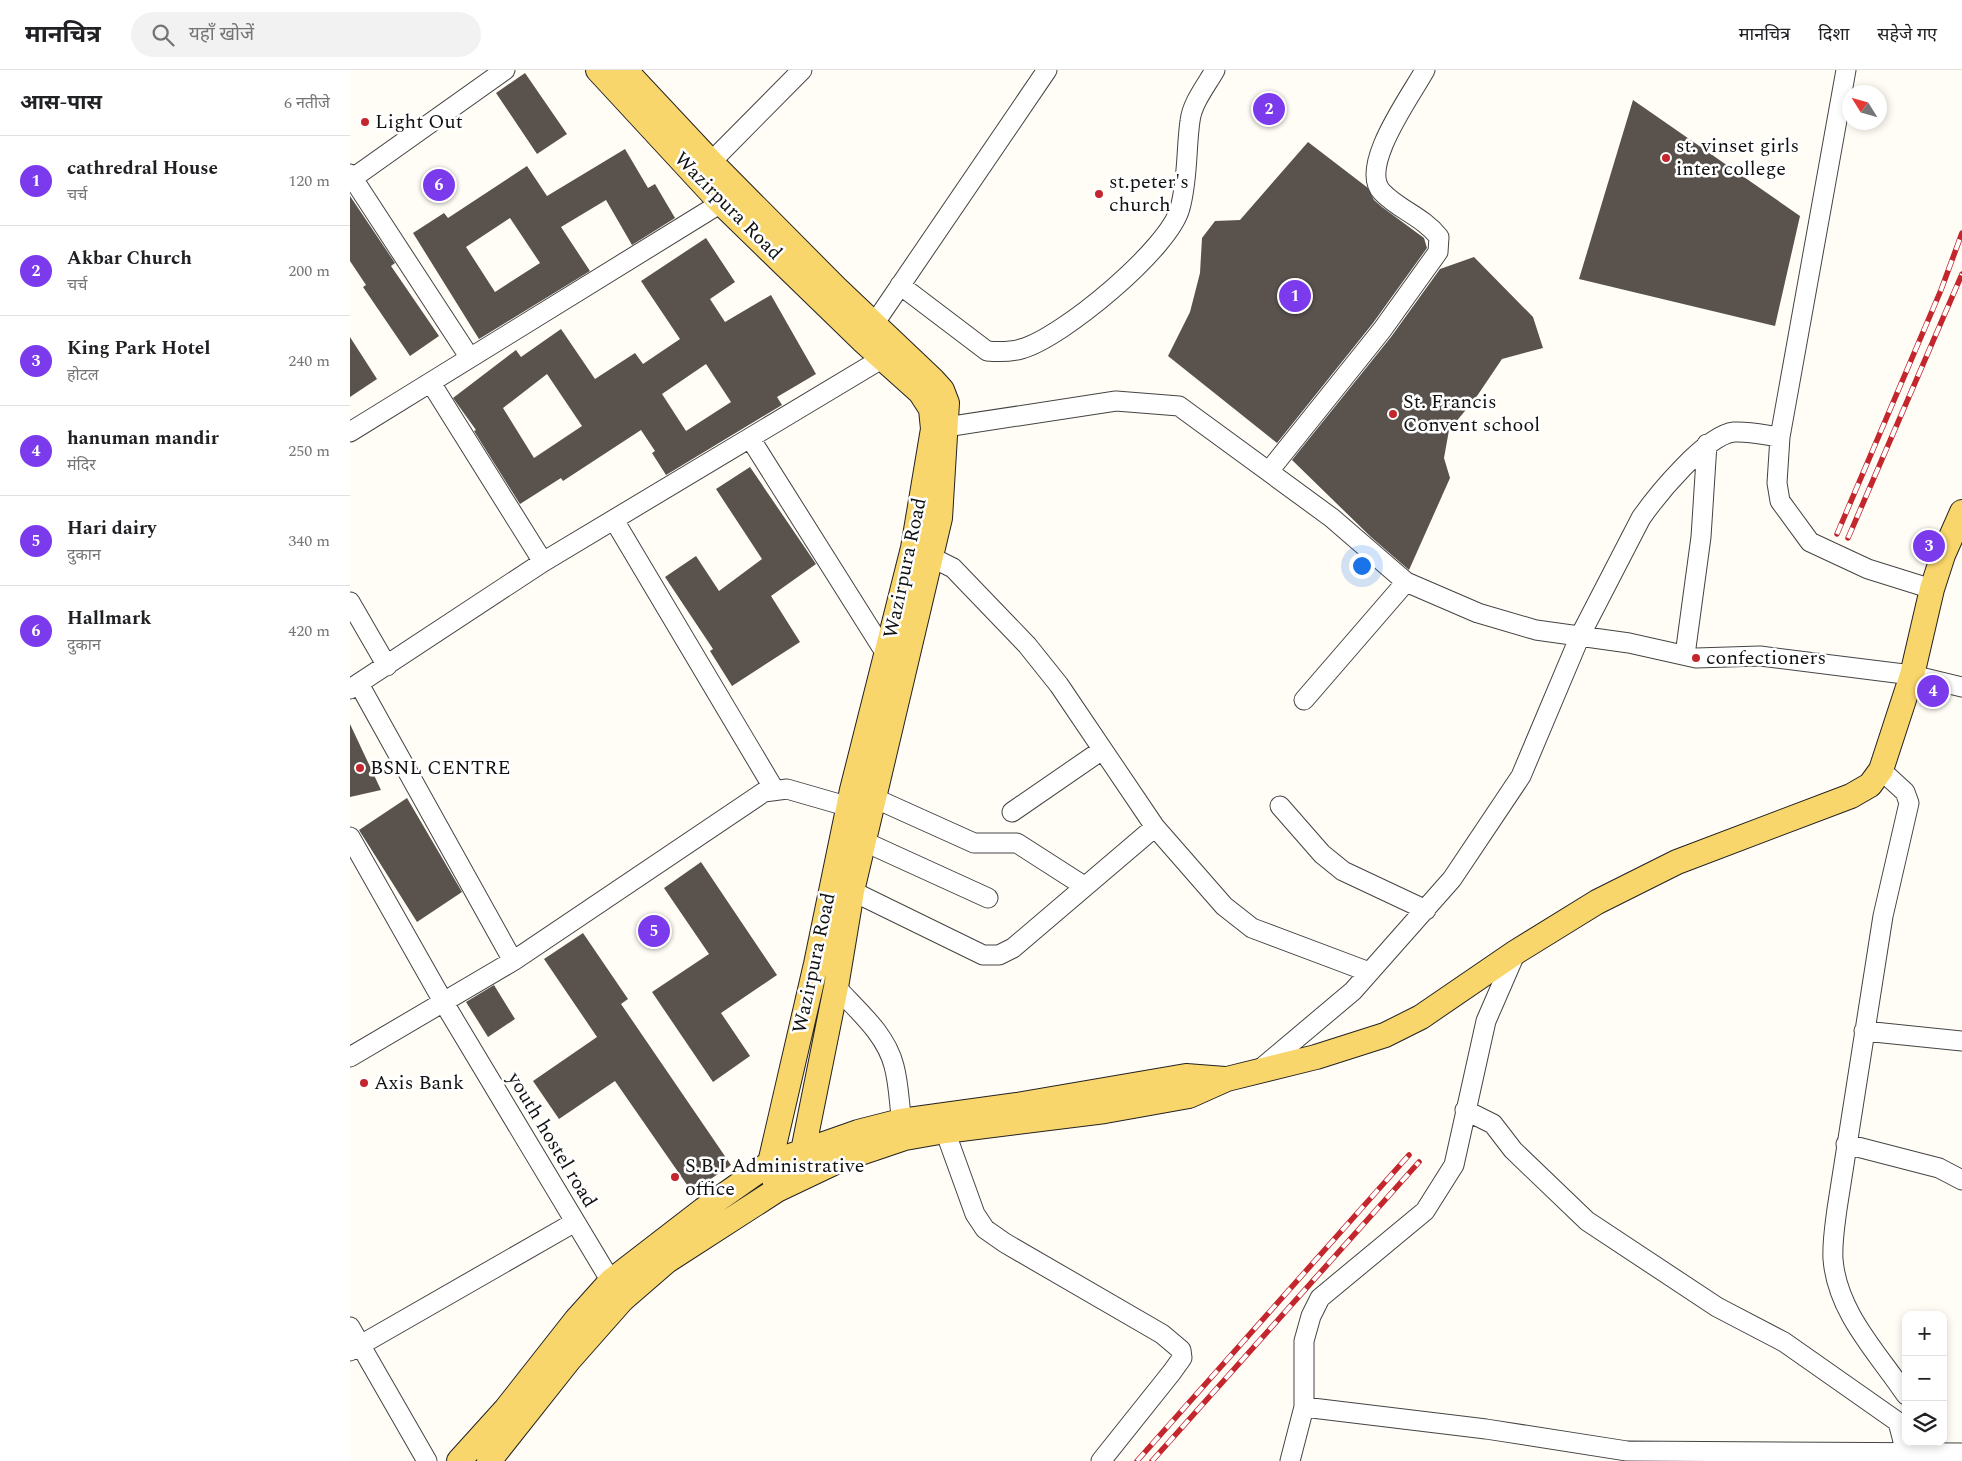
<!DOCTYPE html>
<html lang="hi">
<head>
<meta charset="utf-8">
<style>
	body { margin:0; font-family:Spectral,"Noto Sans Devanagari",serif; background:#f2f2f2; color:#202124 }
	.controls { position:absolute; right:15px; bottom:15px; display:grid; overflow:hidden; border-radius:10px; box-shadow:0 2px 8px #0003 }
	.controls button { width:45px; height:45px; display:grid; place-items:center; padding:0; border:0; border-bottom:1px solid #e0e0e0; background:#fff; color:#202124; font:25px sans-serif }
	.compass { position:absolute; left:1492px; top:15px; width:45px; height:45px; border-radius:50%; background:#fff; box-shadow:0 2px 8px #0003; rotate:307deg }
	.you { position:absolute; left:1011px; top:495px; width:18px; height:18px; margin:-12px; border:4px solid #fff; border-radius:50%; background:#1a73e8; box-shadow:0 0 0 8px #1a73e833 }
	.badge { display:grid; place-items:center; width:32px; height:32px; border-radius:50%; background:#7c3aed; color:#fff; font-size:16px; font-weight:700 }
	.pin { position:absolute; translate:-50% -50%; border:2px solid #fff; box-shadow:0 1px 5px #0006 }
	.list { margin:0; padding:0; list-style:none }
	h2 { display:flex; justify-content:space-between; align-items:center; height:65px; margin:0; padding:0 20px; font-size:21px }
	h2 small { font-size:16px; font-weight:400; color:#757577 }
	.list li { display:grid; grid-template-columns:32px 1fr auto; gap:15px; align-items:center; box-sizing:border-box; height:90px; padding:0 20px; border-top:1px solid #e0e0e0 }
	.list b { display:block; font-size:19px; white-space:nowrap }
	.list p { margin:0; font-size:16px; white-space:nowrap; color:#757577 }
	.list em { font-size:16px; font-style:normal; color:#757577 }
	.icon { flex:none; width:28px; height:28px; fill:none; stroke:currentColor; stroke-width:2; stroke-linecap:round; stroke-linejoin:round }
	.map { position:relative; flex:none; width:1612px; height:1391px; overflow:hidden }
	header { display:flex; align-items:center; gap:30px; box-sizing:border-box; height:70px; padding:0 25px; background:#fff; border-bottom:1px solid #e0e0e0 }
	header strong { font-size:24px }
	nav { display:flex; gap:28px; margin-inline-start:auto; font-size:18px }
	.search { width:350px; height:45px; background:#f2f2f2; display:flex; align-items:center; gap:12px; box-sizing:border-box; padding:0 18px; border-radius:28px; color:#757577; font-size:19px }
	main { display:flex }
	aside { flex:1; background:#fff }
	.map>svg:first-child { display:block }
	.building { fill:#5a524d; fill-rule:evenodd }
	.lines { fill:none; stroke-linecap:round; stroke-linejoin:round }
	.minor-casing { stroke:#444; stroke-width:21 }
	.major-casing { stroke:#222; stroke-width:26 }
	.minor { stroke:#fff; stroke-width:19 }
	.major { stroke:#f9d66b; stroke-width:24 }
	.rail-casing { stroke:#c4262e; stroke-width:5.5 }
	.rail { stroke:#fff; stroke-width:4; stroke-dasharray:11; stroke-linecap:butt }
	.poi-dot { fill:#c4262e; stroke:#fff; stroke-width:2 }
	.labels { text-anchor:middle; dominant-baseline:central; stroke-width:5; stroke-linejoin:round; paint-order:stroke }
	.poi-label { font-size:20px; fill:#111; stroke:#fff; text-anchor:start }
	.street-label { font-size:20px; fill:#111; stroke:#fff }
</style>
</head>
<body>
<header>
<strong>मानचित्र</strong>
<div class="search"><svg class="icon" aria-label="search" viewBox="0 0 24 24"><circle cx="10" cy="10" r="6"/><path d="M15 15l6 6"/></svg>यहाँ खोजें</div>
<nav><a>मानचित्र</a><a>दिशा</a><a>सहेजे गए</a></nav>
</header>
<main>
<aside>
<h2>आस-पास<small>6 नतीजे</small></h2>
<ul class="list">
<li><span class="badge">1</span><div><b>cathredral House</b><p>चर्च</p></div><em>120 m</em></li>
<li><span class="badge">2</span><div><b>Akbar Church</b><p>चर्च</p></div><em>200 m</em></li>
<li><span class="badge">3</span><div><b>King Park Hotel</b><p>होटल</p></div><em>240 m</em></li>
<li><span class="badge">4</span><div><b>hanuman mandir</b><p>मंदिर</p></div><em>250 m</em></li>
<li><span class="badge">5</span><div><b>Hari dairy</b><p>दुकान</p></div><em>340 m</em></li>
<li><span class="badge">6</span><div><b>Hallmark</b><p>दुकान</p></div><em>420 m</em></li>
</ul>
</aside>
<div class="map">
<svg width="1612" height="1391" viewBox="0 0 1612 1391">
	<rect width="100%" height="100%" fill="#fffdf5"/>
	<path class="building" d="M175 3 217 64 187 84 146 23Z
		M1283 30 1450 146 1425 256 1229 209Z
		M958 72 1018 118 1024 130 1032 137 1074 168 1077 178 1023 253 927 373 818 286 840 242 850 203 852 168 865 151 890 150Z
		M275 79 298 118 305 114 325 148 282 175 256 130 211 157 240 201 129 269 63 163 94 143 98 148 177 96 197 126ZM160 148 190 193 145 222 116 177Z
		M0 126 45 193 41 196 89 266 60 286 13 217 16 215 0 191Z
		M356 168 385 212 360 229 375 252 421 225 466 304 427 327 432 335 316 405 302 383 305 381 291 360 213 411 211 408 170 434 124 361 126 360 103 328 166 280 171 287 211 259 245 309 285 283 293 294 330 269 291 211ZM356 294 381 332 336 361 312 324ZM197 304 232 356 184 388 153 338Z
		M1124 187 1183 247 1193 278 1152 289 1125 329 1099 360 1094 388 1100 408 1059 500 1021 467 942 390 1041 267 1090 199Z
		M0 267 27 309 0 327Z
		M400 397 466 494 421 526 450 572 382 616 360 581 363 579 315 507 346 486 369 521 412 489 366 419Z
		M0 654 31 720 0 727Z
		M57 728 112 822 67 852 9 760Z
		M351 792 427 905 371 943 400 986 363 1012 302 922 359 884 314 818Z
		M233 863 278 929 271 934 381 1095 342 1122 265 1011 209 1049 183 1011 247 967 194 889Z
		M144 915 165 949 138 967 116 932Z"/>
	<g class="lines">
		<g class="minor-casing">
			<path id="minor" d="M1496 0 1430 367 1427 413 1430 431 1460 472 1518 499 1582 519
				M361 92 452 0
				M0 104 120 288
				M3 108 155 0
				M550 215 637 281C649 282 660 282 671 279 712 268 820 178 830 138 838 110 836 79 840 51 842 33 856 16 865 0
				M524 254 697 0
				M81 313 193 492
				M583 359 766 331 829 336 982 448 1056 512 1128 543 1186 560 1279 573 1346 588 1410 586 1562 605 1612 617
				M0 362 371 133
				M400 368 536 584
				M919 401 1032 260 1088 182 1089 167C1072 146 1049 140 1032 122 1008 97 1062 24 1075 0
				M264 450 424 719
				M569 481 603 498 677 575 709 615 805 757 874 836 902 858 1019 902
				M0 532 37 596
				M1335 585 1351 467 1357 374
				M9 614 163 891
				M0 619 193 492 533 288
				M954 630 1056 512
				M1531 700 1555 722 1559 733 1533 846 1487 1139C1485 1155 1482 1172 1483 1189 1487 1242 1527 1282 1556 1325
				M513 723 624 773H667L734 816
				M930 736 972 784 993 801 1076 840
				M662 742 752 680
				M502 766 638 828
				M0 767 94 933 268 1223
				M502 821 633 885H649L663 878 805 757
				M486 917C508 941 536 964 544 996 550 1018 549 1042 554 1065
				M1514 961 1612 971
				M0 987 163 891 414 722 437 719 510 740
				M908 1001 1003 921 1102 809 1171 706 1230 566 1291 448C1307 425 1356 365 1384 362 1399 361 1415 365 1430 367
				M1115 1040 1143 1054 1163 1080 1237 1151 1367 1237 1434 1272 1548 1352 1556 1383
				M595 1061 625 1144 635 1159 655 1173 812 1264 831 1280 832 1288 822 1302 751 1391
				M1496 1074 1589 1098 1612 1110
				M0 1257 77 1391
				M0 1281 225 1152
				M954 1337 1136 1359 1277 1381 1612 1383
				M940 1391 954 1337V1271L961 1246 970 1228 1075 1141 1104 1095 1136 951 1166 882"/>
		</g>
		<g class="major-casing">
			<path id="major" d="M248 0 371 133 512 270 570 322 581 339 583 359 563 478 502 720 466 894 420 1093 427 1120
				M275 0 361 92 486 218 583 310 592 320 597 333 590 448 502 821 486 917 453 1081 458 1105
				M109 1391 156 1339 226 1250 261 1211 353 1140 420 1093 508 1062 551 1051 667 1035 836 1006 875 1009
				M139 1391 219 1290 272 1230 317 1191 427 1120 490 1090 555 1068 595 1061 755 1041 839 1026 877 1009 966 987 1035 965 1071 947 1166 882 1247 832 1327 792 1501 726 1520 715 1531 700 1562 605 1582 519 1593 485 1612 442"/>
		</g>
		<use href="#minor" class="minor"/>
		<use href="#major" class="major"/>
		<g class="rail-casing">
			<path id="rail" d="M1487 464 1591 220 1612 163
				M1498 468 1612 204
				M787 1391 1059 1085
				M802 1391 1069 1092"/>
		</g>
		<use href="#rail" class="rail"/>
	</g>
	<g class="poi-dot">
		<circle cx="15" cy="52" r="5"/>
		<circle cx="1316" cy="88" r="5"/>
		<circle cx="749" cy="124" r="5"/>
		<circle cx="1043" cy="344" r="5"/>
		<circle cx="1346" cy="588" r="5"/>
		<circle cx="10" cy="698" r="5"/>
		<circle cx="14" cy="1013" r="5"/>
		<circle cx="325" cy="1107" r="5"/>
	</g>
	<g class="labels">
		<g class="poi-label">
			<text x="25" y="52">Light Out</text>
			<text x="1326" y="76">st. vinset girls<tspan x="1326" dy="23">inter college</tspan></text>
			<text x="759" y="112">st.peter's<tspan x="759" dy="23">church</tspan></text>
			<text x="1053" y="332">St. Francis<tspan x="1053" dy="23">Convent school</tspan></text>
			<text x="1356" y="588">confectioners</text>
			<text x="20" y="698">BSNL CENTRE</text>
			<text x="24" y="1013">Axis Bank</text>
			<text x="335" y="1096">S.B.I Administrative<tspan x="335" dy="23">office</tspan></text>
		</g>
		<g class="street-label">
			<text transform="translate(378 136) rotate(45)">Wazirpura Road</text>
			<text transform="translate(555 498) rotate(-78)">Wazirpura Road</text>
			<text transform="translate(464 893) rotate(-78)">Wazirpura Road</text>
			<text transform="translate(202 1070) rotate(59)">youth hostel road</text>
		</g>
	</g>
</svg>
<div class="controls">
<button>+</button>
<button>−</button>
<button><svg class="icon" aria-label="layers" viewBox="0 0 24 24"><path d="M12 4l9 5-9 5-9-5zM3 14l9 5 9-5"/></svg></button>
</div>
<svg class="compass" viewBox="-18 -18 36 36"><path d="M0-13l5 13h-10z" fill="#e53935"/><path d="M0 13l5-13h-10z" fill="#757577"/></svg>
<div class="you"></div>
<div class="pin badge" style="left:945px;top:226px">1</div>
<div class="pin badge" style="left:919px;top:39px">2</div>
<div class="pin badge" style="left:1579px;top:476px">3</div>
<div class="pin badge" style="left:1583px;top:621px">4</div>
<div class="pin badge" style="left:304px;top:861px">5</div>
<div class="pin badge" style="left:89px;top:115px">6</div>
</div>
</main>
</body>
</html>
